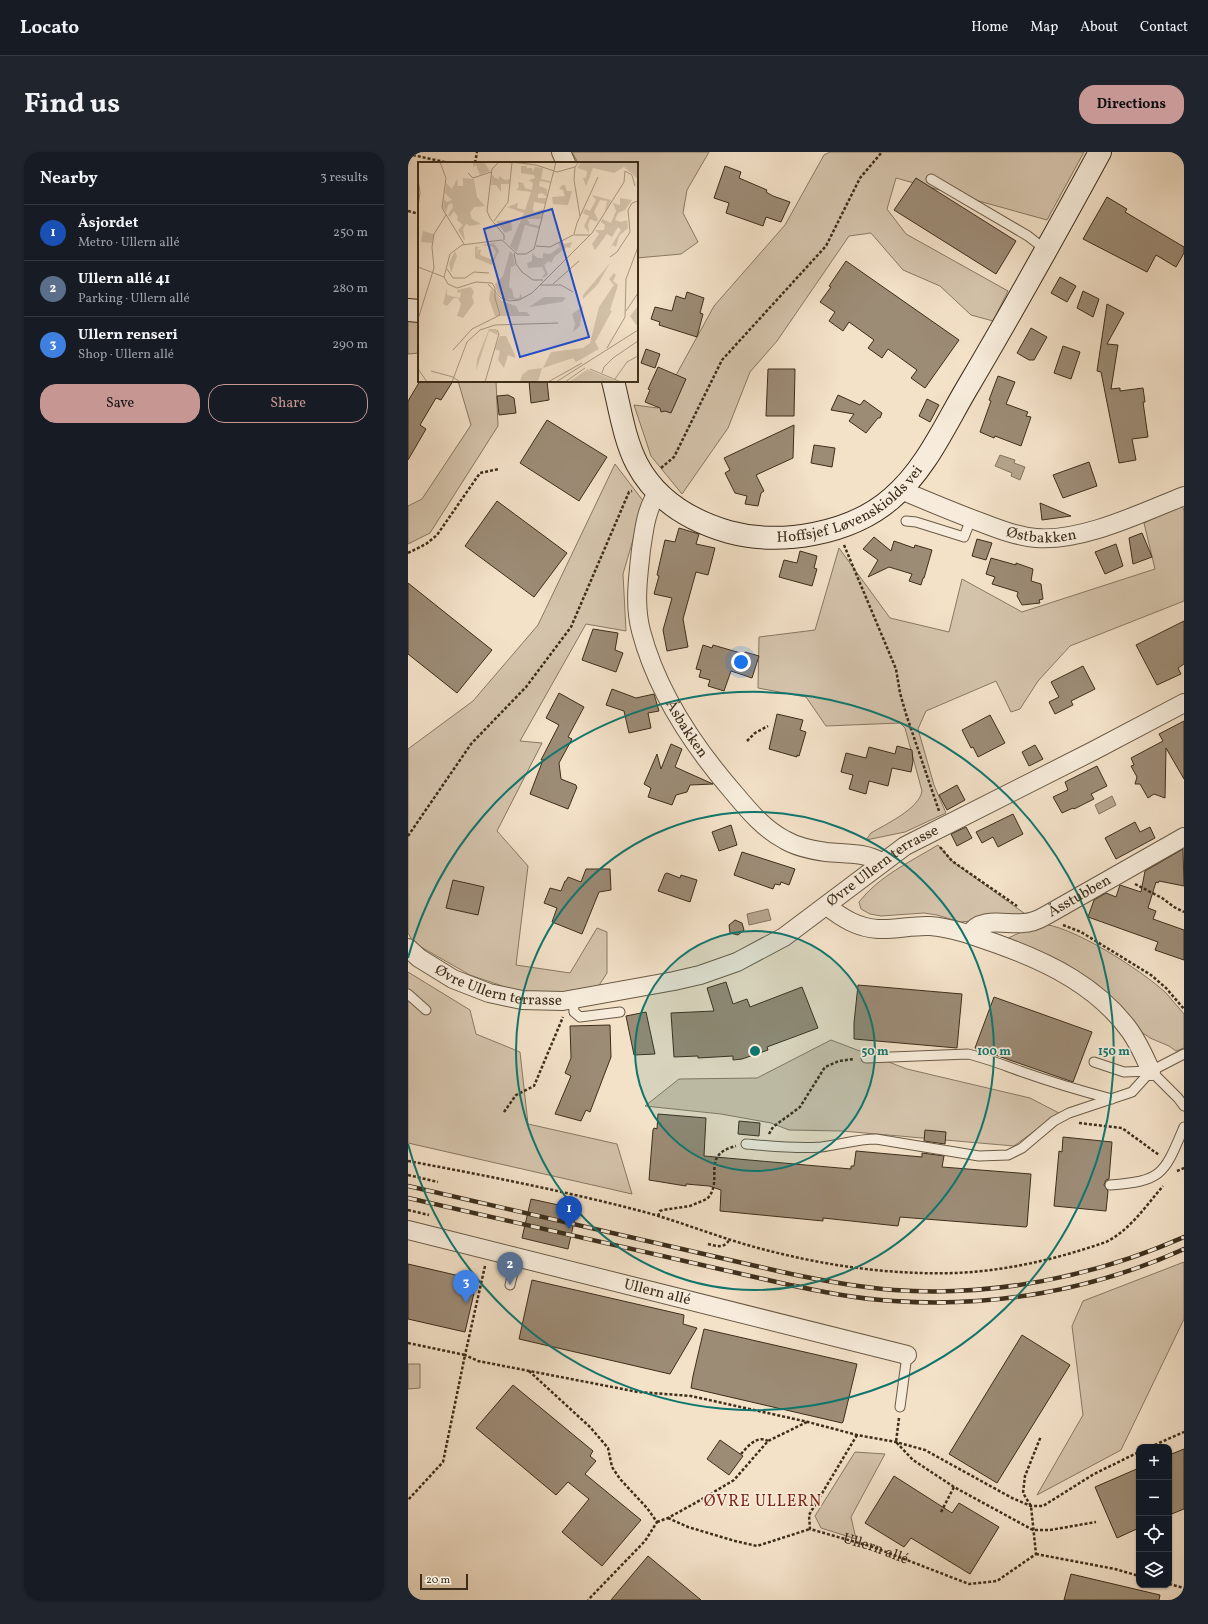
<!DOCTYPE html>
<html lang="en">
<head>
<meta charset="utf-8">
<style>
	body { margin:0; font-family:Vollkorn,serif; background:#20242c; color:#f1f3f6 }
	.controls { position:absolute; right:12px; bottom:12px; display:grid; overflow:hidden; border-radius:8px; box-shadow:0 1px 3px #0004 }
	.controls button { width:36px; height:36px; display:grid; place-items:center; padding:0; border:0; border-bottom:1px solid #363941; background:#171b24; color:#f1f3f6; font:20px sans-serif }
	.scale { position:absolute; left:12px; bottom:10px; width:48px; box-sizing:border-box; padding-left:4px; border:2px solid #3d2e1b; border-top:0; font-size:11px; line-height:14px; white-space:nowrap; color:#3d2e1b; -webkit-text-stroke:3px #f7ecdb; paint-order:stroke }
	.you { position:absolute; left:333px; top:510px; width:14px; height:14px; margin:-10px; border:3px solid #fff; border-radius:50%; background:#1a73e8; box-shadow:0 0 0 6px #1a73e833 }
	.badge { display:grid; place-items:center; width:26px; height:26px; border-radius:50%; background:#c59692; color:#fff; font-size:13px; font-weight:700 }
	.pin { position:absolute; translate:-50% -33px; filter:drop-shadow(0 1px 2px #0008) }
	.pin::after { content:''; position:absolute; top:21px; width:14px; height:12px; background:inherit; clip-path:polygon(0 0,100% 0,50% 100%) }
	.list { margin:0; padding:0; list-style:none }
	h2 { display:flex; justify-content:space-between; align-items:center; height:52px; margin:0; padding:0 16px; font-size:17px }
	h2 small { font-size:13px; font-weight:400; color:#9ea1a6 }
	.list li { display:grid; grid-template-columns:26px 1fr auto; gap:12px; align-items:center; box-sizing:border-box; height:56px; padding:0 16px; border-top:1px solid #363941 }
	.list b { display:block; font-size:15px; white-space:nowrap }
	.list p { margin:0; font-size:13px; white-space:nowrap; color:#9ea1a6 }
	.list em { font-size:13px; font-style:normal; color:#9ea1a6 }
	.actions { display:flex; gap:8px; padding:12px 16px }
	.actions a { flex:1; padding:9px 0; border:1px solid #c59692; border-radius:16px; text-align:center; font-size:14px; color:#c59692 }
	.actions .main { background:#c59692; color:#111 }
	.icon { flex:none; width:22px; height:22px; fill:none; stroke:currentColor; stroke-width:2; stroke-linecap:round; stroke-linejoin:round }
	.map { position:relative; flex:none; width:776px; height:1448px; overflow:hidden; border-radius:16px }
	header { display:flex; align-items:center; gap:24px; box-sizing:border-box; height:56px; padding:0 20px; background:#171b24; border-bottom:1px solid #363941 }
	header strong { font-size:19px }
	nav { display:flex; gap:22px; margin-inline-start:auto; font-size:14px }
	.intro { display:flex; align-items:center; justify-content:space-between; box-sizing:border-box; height:96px; padding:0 24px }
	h1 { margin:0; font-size:28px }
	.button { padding:10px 18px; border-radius:16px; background:#c59692; color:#111; font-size:14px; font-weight:700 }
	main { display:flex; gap:24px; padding:0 24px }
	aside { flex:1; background:#171b24; border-radius:16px; box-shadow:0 1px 3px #0004 }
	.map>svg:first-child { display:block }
	.green { fill:#d4c3ab; stroke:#887863 }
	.water { fill:#b5a48d; stroke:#85755f }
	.building { fill:#9c8b75; stroke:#3d2e1b }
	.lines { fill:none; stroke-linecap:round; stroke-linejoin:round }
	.lane-casing { stroke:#6a5b46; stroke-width:11 }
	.street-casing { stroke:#6a5b46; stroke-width:20 }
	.secondary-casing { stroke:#3d2e1b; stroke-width:24 }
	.path { stroke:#3d2e1b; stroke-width:2.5; stroke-dasharray:3 2; stroke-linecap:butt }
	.lane { stroke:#f7ecdb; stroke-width:9 }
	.street { stroke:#f7ecdb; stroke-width:18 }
	.secondary { stroke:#f7ecdb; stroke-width:22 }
	.rail-casing { stroke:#3d2e1b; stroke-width:4.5 }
	.rail { stroke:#f7ecdb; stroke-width:3; stroke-dasharray:9; stroke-linecap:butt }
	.ring { fill:none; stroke:#0f766e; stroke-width:2 }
	.labels { text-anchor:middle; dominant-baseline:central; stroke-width:3.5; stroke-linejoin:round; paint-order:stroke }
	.street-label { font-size:15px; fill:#3d2e1b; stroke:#f7ecdb }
	.neighbourhood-label { font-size:16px; letter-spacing:1px; fill:#7a1f14; stroke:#f7ecdb }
	.inset-road { fill:none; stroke:#aa9983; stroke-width:1 }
	.view { fill:#1d4ed8; fill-opacity:0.15; stroke:#1d4ed8; stroke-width:2 }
	.inset-edge { fill:none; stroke:#3d2e1b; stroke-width:2 }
	.centre { fill:#0f766e; stroke:#f7ecdb; stroke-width:2 }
	.ring-label { font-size:12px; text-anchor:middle; font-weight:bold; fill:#0f766e; stroke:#f7ecdb; stroke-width:3.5; stroke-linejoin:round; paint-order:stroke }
</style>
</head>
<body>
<header>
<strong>Locato</strong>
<nav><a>Home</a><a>Map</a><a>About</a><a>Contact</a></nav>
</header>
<div class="intro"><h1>Find us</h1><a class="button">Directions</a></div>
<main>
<aside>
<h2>Nearby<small>3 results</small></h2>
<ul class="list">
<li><span class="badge" style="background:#1a4fb4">1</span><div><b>Åsjordet</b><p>Metro · Ullern allé</p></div><em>250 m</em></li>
<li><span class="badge" style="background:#5c6f8a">2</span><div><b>Ullern allé 41</b><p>Parking · Ullern allé</p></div><em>280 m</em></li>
<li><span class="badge" style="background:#3f7fe0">3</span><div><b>Ullern renseri</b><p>Shop · Ullern allé</p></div><em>290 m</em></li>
</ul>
<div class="actions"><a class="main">Save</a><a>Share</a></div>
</aside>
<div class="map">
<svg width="776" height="1448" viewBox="0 0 776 1448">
	<rect width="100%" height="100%" fill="#f3e1c8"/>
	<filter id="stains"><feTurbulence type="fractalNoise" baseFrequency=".005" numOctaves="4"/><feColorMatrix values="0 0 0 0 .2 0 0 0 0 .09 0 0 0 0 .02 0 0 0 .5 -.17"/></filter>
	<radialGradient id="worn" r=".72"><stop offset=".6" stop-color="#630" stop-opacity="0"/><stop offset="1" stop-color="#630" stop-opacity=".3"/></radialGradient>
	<path class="green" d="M164 0H301L279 38 275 61 290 90 273 102 229 106V11H170Z
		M422 0H676L639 68 488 26 479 57 498 82 600 139 585 169 563 163 532 134 495 118 463 81 441 84 369 189 342 220 320 276 274 342 243 304 226 253 250 256 306 154 377 73 416 3Z
		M0 168 11 169V201L0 202Z
		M50 229H88L90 274 22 381 0 392V354L14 347 63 273Z
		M207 312 236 350 215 422 218 479 178 472 112 589 134 591 89 679 120 714 108 813 162 821 189 776 199 780V821L190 835 153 845 112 840 62 823 6 791 0 781V597L65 549 130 473Z
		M774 353 776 359V449L662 494 630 529 612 557 603 560 588 529 518 559 510 577 526 633 538 661 497 680 458 688 463 681C478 672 511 657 514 639L497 576 492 571 418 574 398 545 350 536 351 485 407 478 431 396 482 466 541 480 554 427 614 460 747 417 736 371Z
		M530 693 545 710 620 764 552 770 529 763 516 761 473 764 462 762 453 757 451 750C471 724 502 710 530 693Z
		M631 772C661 771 736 820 758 841 764 848 770 855 776 862V896L768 899 761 894 742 886 732 879 679 826 657 811 598 787Z
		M0 820 62 858 68 882 112 900 120 972 209 992 224 1042 0 991Z
		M423 888 499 917 622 946 651 961 606 994 434 979 381 978 363 971 313 962 237 954 271 927 349 926Z
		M776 1110V1167L713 1298 629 1343 675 1263 664 1174 675 1149Z
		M0 1212H12V1236L0 1237Z
		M447 1300 477 1302 443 1365 448 1387 413 1376 407 1364Z"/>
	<path class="water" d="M592 303 607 308 606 311 617 315 612 328 603 324 604 321 587 314Z
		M704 644 708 653 691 662 687 653Z
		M360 757 363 768 341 773 339 762Z"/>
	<path class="building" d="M317 14 333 20 331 26 359 38 358 40 365 44 382 50 373 70 358 65 355 74 318 61 321 51 306 46Z
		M508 26 608 89 588 122 486 58Z
		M699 45 719 57 717 60 776 95V101L768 115 748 103 739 120 675 87Z
		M438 109 551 188 517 236 503 226 509 218 480 197 474 206 460 196 466 188 441 170 435 179 421 169 427 160 412 150 423 135 421 134Z
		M652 125 668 134 659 150 643 141Z
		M675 139 691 147 685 165 669 156Z
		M279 140 296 146 292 161 295 162 289 185 251 173 252 170 243 167 247 155 264 159 268 144 277 147Z
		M699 152 716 161 699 192 710 193 703 237 712 236V239L735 236 737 250H735L740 285 724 287 728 308 711 311 693 220 689 219Z
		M623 176 639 185 626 208H621L609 201Z
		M655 194 672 200 663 227 646 221Z
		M238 197 252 202 247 216 233 211Z
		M250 215 278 227 263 261 257 259 253 260 252 256 237 250 242 238 240 237Z
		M360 217H387L386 264H358Z
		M590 224 607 230 598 252 620 260 618 264 623 265 613 294 587 284 586 286 572 280 583 249 581 248Z
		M12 229H45L33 248 28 246 12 273 18 277 0 308V249Z
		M121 229H139L141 248 123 251Z
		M100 243 106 246 108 261 91 263 89 244Z
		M430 243 452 253 456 248 474 261 472 266H470L458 281 441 269 446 262 423 258Z
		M519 247 531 253 522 270 511 264Z
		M139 268 199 305 171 349 112 311Z
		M386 273 385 306 348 323 356 339 353 341 350 354 337 352 339 344 327 341 317 321 322 318 316 306Z
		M406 293 427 296 424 315 403 311Z
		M681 310 689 334 655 346 645 323Z
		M89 349 159 401 126 445 57 394Z
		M632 351 663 364 634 368Z
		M271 376 291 382 288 392 307 396 300 423 288 420 275 467 280 495 259 499 255 478 264 446 246 442 251 424 249 423 257 388 267 390Z
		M734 381 744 405 725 412 721 386Z
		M466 385 483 399 486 389 506 396 507 393 524 398 516 426H515L513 433 501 429 504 422 481 415 460 425 470 408 455 397Z
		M569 387 584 391 578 408 564 404Z
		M708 392 715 414 697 422 687 400Z
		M392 399 409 404 406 416 409 417 404 434 371 425 376 408 389 411Z
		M583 406 608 413V411L625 417 623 429 633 432 635 447 631 448 632 451 614 453 609 444 610 440 584 432 587 425 578 422Z
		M0 431 84 498 49 541 0 502Z
		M776 469V512L770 516 773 522 749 533 728 493Z
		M185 477 210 481 207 498 215 501 208 520 174 508Z
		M295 493 304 496 305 493 336 502 337 500 351 504 344 526 323 519 316 539 300 534 302 528 291 525 293 518 288 517Z
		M675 514 687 537 663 549 665 553 647 562 641 550 651 545 643 530Z
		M204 537 228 546 246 542 251 559 240 561 243 576 221 581 216 559 198 553Z
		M151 541 176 555 160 585 164 587 151 611 153 627 168 633V634L169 635 160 657 122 642 135 608H133L151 573 138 566Z
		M369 562 395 568 392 578 398 580 391 604 389 603V605L361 597Z
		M582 563 597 591 570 605 565 595 563 596 554 578Z
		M776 569V627L758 596 757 646 746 642 740 646 732 632H727L729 625 723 614 726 613 723 606 755 589 751 582Z
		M263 592 274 597 267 615 305 632 282 633 279 640 268 643 264 653 240 645 243 636 236 632 249 602 253 617Z
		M627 593 635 607 621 614 614 600Z
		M489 594 504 598 505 609 503 620 484 616 480 634 461 629 458 642 441 637 445 623 433 620 438 601 458 606 461 595 487 602Z
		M689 614 699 634 683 642 686 647 666 657 665 656 654 661 645 645 660 638 657 630Z
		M549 633 557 648 539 658 531 643Z
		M605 662 615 682 590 695 585 685 574 691 568 680Z
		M727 670 732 680 742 675 747 686 708 707 697 686Z
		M323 673 329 693 311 699 304 680Z
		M558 675 564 686 549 694 543 682Z
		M775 697 776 734 751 729 750 731 748 730 740 756 748 759 745 767 776 778V808L747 798 750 790 680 765 686 748 698 741 708 745 712 733 733 740 737 719Z
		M334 700 387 717 381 733 373 730 372 733 367 732 365 737 326 723Z
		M178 717H202L203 738 191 740 174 782 144 770 149 756 136 751 142 736 153 739 157 729H158L160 725 173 730Z
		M259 721 272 726 273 723 289 728 282 750 250 739 257 722Z
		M45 728 76 735 70 763 38 756Z
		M327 768 334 771 336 778 330 783 322 781 321 773Z
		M318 830 325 852 339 847 342 855 394 835 410 876 359 895 360 898 334 907 325 908V904L290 906V904L266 905 263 861 306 859 299 836Z
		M450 833 554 842 549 896 446 887V871Z
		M586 845 684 880 665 930 567 896Z
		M238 860 247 902 226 903 218 864Z
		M202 873 203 905 182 960 178 958 173 969 147 962 163 924 157 921 163 906 162 874Z
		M250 962 298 966 296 1004 443 1017V1014H446L448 999 514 1005V1001L536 1004 534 1015 623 1022 619 1074 618 1075 492 1065 490 1074 415 1066V1069L312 1059 313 1038 301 1034 278 1032V1034L241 1028 245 978 246 976 249 977Z
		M331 969 352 971 351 984 330 982Z
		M517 978 538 980 537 992 516 989Z
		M655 985 704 990 701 1027 698 1028 696 1033 700 1039 698 1059 646 1054 651 999 654 1000Z
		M123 1047 169 1057 160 1097 114 1086Z
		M0 1112 69 1128 57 1180 0 1167Z
		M124 1128 276 1163 275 1172 289 1176 262 1222 111 1187Z
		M296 1177 449 1212 435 1270 434 1271 283 1236 285 1224Z
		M614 1183 662 1213 589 1331 541 1302Z
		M105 1233 185 1299 182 1304 188 1309 177 1322 233 1368 194 1414 154 1380 181 1347 160 1330 148 1343 68 1276Z
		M312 1288 335 1304 321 1323 299 1307Z
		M776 1297V1357L761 1363V1303Z
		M731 1316V1376L709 1386 687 1335Z
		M486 1324 544 1361 551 1351 591 1375 562 1422 503 1386 496 1395 457 1371Z
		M240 1404 293 1448H203Z
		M663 1422 752 1443 751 1448H656Z"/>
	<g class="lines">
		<g class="lane-casing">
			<path id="lane" d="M523 27 620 84 638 98
				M498 369 508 370 556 385 563 367
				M0 842 18 858
				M165 847 166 860 172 865 212 860
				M458 906 560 902C578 906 595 913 612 919 643 930 673 939 704 947
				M686 910 716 920 743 919 770 946 776 954
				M338 992C362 994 388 997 413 995 431 993 449 987 468 987L571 1004 600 1003 614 996 646 969 661 961 724 940 743 919 776 902
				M702 1033C755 1029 756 1022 776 975
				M102 1133 109 1104
				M492 1255 499 1203"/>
		</g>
		<g class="street-casing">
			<g id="street">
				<path d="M153 0 158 11"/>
				<path id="s2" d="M493 338C519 349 545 360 572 370 590 377 608 384 628 386 674 390 733 361 776 344"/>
				<path id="s3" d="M250 340C238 357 236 378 233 398 230 425 226 453 233 479 249 540 286 595 326 641 341 659 356 677 377 688 389 695 404 698 418 700 437 702 456 700 473 710"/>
				<path d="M419 754C434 766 450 776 470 777 487 778 505 773 522 774 547 776 569 785 592 793 642 811 690 835 722 879 731 892 737 906 743 919"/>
				<path id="s4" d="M562 782C572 764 599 773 615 771 623 771 630 768 637 764L776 685"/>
				<path id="s5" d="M0 796 11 806 45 827 81 841 114 848 155 849 266 829 292 823 329 810 376 785 497 694 685 599 776 551"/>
				<path id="s6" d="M0 1078 499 1203"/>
			</g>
		</g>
		<g class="secondary-casing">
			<g id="secondary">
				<path d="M0 158 11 159"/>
				<path id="s7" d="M205 229C212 256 216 287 229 312 248 348 283 369 321 380 373 394 443 382 484 346 518 317 537 273 559 236 605 158 649 79 692 0"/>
			</g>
		</g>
		<g class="path">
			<path d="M0 2 41 11"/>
			<path d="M67 11 69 0"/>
			<path d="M0 59 11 62"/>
			<path d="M253 316 266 305 314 208 418 94 452 26 474 0"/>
			<path d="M436 393 488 517 492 541 498 562 531 659"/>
			<path d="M0 401 18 392 29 383 72 321 91 317"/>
			<path d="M339 589 347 581 360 574"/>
			<path d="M0 684 63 592 118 535 163 475 221 340 224 339"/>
			<path d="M532 695 544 709 609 754"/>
			<path d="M727 732 754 746 766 755 776 760"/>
			<path d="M655 773 673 780 743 823 758 836 776 857"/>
			<path d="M96 960 108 943 126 934 155 865"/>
			<path d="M671 971 714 976 751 1003"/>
			<path d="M361 982 365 975 392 955 417 915 431 909 446 907"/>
			<path d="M0 1009C75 1023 151 1038 225 1057 270 1068 313 1087 358 1098 419 1114 484 1123 547 1121 598 1119 649 1107 698 1090 722 1078 737 1055 755 1034"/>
			<path d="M769 1019 776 1016"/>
			<path d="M0 1023 30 1030"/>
			<path d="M0 1058 21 1063"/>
			<path d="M250 1064 252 1059 255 1058 282 1054 299 1047C317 1028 291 1003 328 994"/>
			<path d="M300 1092C308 1094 316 1097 321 1088"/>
			<path d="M77 1114 57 1203 70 1209 230 1240 283 1244 400 1270 449 1283 488 1290 517 1298 604 1346 623 1354H635L686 1322 731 1300"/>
			<path d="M0 1191 57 1203 35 1310 0 1348"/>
			<path d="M121 1219 182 1275 200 1296 204 1315 212 1327 239 1356 249 1370 237 1389 180 1448"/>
			<path d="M491 1266 488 1290 505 1308 546 1335 625 1378H642L688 1370"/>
			<path id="s1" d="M449 1283 401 1363 402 1377 465 1395 561 1432 589 1429 628 1402 623 1354 615 1341 617 1324 633 1284"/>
			<path d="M742 1295 776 1280"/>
			<path d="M333 1302C340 1294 349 1283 360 1289"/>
			<path d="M533 1360 546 1335"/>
			<path d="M260 1366 280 1375 327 1389 349 1394 402 1377"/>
			<path d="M249 1370 260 1366 289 1350 326 1328 360 1289 399 1270"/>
			<path d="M628 1402 707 1417 731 1424"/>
			<path d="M761 1432 776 1436"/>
			<path d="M0 1440 5 1448"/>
		</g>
		<use href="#lane" class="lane"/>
		<use href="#street" class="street"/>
		<use href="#secondary" class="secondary"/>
		<g class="rail-casing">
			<path id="rail" d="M0 1034 374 1120C411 1128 448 1135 486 1138 585 1145 685 1125 776 1085
				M0 1046 373 1131C410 1139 448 1147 486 1149 584 1156 686 1138 776 1097"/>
		</g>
		<use href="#rail" class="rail"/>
	</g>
	<circle cx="347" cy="899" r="120" fill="#0f766e" fill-opacity=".12"/>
	<g class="ring">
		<circle cx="347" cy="899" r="120"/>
		<circle cx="347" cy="899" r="239"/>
		<path d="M0 806A359 359 0 1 1 0 992"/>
	</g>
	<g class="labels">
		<g class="street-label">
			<text stroke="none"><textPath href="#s7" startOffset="335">Hoffsjef Løvenskiolds vei</textPath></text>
			<text stroke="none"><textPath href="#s2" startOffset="149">Østbakken</textPath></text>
			<text stroke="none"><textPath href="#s3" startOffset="251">Åsbakken</textPath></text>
			<text stroke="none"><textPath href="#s5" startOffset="522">Øvre Ullern terrasse</textPath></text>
			<text stroke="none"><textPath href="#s4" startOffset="120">Åsstubben</textPath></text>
			<text stroke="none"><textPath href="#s5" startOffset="101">Øvre Ullern terrasse</textPath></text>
			<text stroke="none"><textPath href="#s6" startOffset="257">Ullern allé</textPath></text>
			<text stroke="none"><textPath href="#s1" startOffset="176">Ullern allé</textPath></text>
		</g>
		<g class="neighbourhood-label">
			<text x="355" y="1350">ØVRE ULLERN</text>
		</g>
	</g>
	<g transform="translate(10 10)">
		<rect width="220" height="220" fill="#f3e1c8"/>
		<path d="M55 0H66L72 9 62 13 58 3 55 5ZM163 0H220V36L219 16 206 5 196 11 175 6 168 24 165 16H168L169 9 159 6ZM103 4H109L107 9 108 6H114L115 10 117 5 125 6 123 17 132 19V21L122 19 121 24 129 27V35L124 31 120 32V36H128L127 42 116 40 115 47 116 50 126 47 124 57H109L112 62 122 64V67L107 63 99 90 92 84 106 51 89 45 100 41 99 46 107 48 113 30 98 28 101 25 100 20 105 21 107 26 114 28 115 21 111 18 117 16 116 13 103 11ZM74 13 77 16 81 17V14L87 18 92 17 91 22H83V30L78 23H73ZM45 16 56 17 59 35 67 44 56 45 52 51 54 57 63 62 52 64 48 62 45 67 47 79 40 68 45 63 39 58 40 55 36 49 32 55 30 53 35 45 34 41 30 43 28 50 25 46 26 37 29 40 34 38 27 31 28 21 34 27 39 17 40 24H45ZM144 23H147L149 29H154L150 43 135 42 134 35 147 34 145 28 141 27ZM174 33 193 38 187 50 189 39 182 38 176 50 180 57 179 60 172 57 170 63 171 71 166 64 171 54 165 51 167 47 172 49 178 38ZM202 36 214 38 207 48 200 51 197 58 203 60 209 58 210 66 201 74 198 85 195 83 192 86 203 68 200 65 194 75 189 72 177 88 174 82 181 72 177 68H186L187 63 183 60 184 57 193 61 198 49 195 41 202 43ZM93 58 94 68 87 71 79 61 78 59ZM5 69 16 72 14 81 3 80ZM143 79 146 82 154 80 152 86 149 85 137 94 133 101 131 99 126 103 130 112 127 115 124 116 127 111 124 105 110 106 109 101 114 99V91L120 96H125V91L132 92 142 85 140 81ZM76 81 81 89 74 103 57 96V84L63 86H60L59 93 61 87 63 88 62 93 75 98 78 90 75 85 63 83ZM37 89 39 94 33 111 31 101ZM92 89 95 92 97 104 93 105 91 125 94 127 96 136H101L103 131 104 136 101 138 86 137 79 130 77 122 85 114ZM192 101 180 122 165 137V133ZM196 111 198 113 195 119 200 123 192 148 194 149 177 180 181 187 158 200 155 196 125 206 133 190 165 186 172 181 181 145 196 123 191 117ZM53 125 56 130 54 134 56 141 45 156 39 154 43 142 40 136H36L29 144 25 142 29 126V133L42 136 43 130 40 131 39 128ZM73 127 84 139 98 144 101 150H109L112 154H77L71 137ZM126 135H145L148 136 144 140 111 145ZM165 144 162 164 155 170 157 162 154 152ZM220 144V162L218 163 212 154ZM71 167H78L80 173 71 169 58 209 59 197ZM82 174H88L97 193V196L90 193 86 206 80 198 82 189 77 187ZM124 206 120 220H102L104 213 110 208ZM170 207 171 208 201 220H151Z" fill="#d4c3ab"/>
		<path class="inset-road" d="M22 0 28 16 24 46 46 82M81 0 74 7 69 49 72 56 86 73V78M94 0 118 3 139 10 157 5M161 0 157 5 156 18 162 54M50 11 55 16 73 10M0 16 2 31 0 45M76 59 90 40 94 0M156 72 159 61 180 15M118 84 132 85 155 73H172M96 91 98 102 104 110 115 118H125M192 95 199 90 212 70 210 48 214 41 220 39M0 105 26 115M29 107 35 116H47L56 110 71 111M26 115 32 92 44 83 84 78 99 92H108L116 87 138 0M26 115 30 122 39 126 58 120 74 121 77 126V136L82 153 54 167 35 188M70 122 83 136 91 139 101 138 114 131 174 71 206 20 207 9 214 13 217 24M135 122 161 99M122 123H143L155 130M208 149 220 131M0 157 16 106 14 85 16 72 28 53M189 186 207 155 208 117 220 85M0 207 9 220M172 207 203 220M13 209 35 215 42 220M184 211 186 205 195 196 220 179M197 217 209 200 220 194M34 220 49 180 62 168 77 163 140 161M67 220 81 172 79 168M130 220 164 201M138 220 220 168M147 220 167 206"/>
		<path class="view" d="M134 47 171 175 102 195 66 67Z"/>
		<rect width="220" height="220" class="inset-edge"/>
	</g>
	<circle cx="347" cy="899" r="6" class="centre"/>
	<g class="ring-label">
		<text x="467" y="903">50 m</text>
		<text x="586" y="903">100 m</text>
		<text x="706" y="903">150 m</text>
	</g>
	<rect width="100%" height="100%" filter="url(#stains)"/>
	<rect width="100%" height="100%" fill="url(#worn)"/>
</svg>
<div class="controls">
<button>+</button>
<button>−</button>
<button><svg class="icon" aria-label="locate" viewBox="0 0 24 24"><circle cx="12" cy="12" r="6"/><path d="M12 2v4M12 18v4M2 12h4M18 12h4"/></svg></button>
<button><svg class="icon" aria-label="layers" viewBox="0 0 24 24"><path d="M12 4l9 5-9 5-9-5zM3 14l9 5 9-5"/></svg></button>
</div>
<div class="scale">20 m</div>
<div class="you"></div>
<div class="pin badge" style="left:161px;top:1077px;background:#1a4fb4">1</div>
<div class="pin badge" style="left:102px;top:1133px;background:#5c6f8a">2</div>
<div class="pin badge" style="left:58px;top:1151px;background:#3f7fe0">3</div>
</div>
</main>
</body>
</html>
